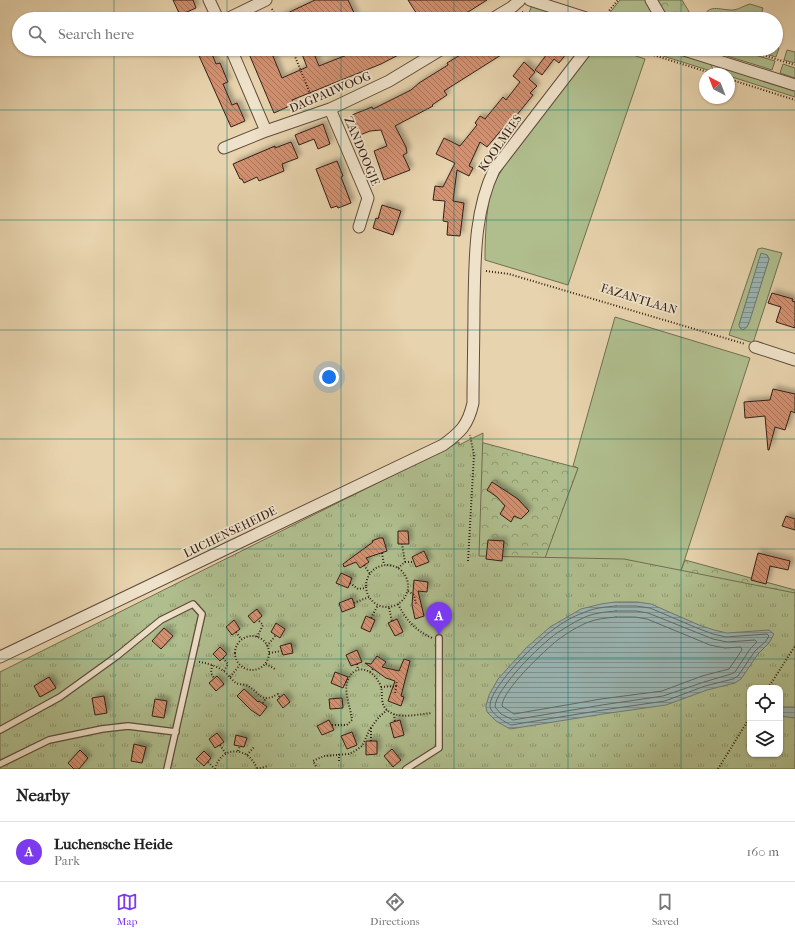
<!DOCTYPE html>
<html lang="en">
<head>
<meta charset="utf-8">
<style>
	body { margin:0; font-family:"IM FELL French Canon",serif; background:#f2f2f2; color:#222 }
	.controls { position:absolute; right:12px; bottom:12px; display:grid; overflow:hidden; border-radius:8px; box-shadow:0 1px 3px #0004 }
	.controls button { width:36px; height:36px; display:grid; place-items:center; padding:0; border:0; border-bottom:1px solid #e0e0e0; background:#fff; color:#222; font:20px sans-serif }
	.compass { position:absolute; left:699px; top:68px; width:36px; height:36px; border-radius:50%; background:#fff; box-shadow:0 1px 3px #0004; rotate:318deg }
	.you { position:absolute; left:329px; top:377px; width:14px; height:14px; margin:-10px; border:3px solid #fff; border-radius:50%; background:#1a73e8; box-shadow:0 0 0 6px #1a73e833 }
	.badge { display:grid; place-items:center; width:26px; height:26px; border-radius:50%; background:#7c3aed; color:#fff; font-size:13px; font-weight:700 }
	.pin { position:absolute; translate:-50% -33px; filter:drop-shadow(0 1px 2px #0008) }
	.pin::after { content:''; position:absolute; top:21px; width:14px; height:12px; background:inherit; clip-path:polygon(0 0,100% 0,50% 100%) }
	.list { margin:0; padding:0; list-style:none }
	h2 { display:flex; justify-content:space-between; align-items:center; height:52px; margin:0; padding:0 16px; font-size:17px }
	h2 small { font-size:13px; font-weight:400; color:#767676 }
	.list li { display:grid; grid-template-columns:26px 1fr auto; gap:12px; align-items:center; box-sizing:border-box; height:60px; padding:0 16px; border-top:1px solid #e0e0e0 }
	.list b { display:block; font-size:15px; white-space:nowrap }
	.list p { margin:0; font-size:13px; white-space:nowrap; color:#767676 }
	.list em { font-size:13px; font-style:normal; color:#767676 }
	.icon { flex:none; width:22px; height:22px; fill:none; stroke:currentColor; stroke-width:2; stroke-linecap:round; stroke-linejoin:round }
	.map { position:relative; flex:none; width:795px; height:769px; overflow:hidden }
	.search { position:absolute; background:#fff; box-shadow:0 1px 3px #0004; left:12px; right:12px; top:12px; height:44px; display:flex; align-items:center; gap:10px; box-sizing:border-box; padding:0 14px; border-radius:22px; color:#767676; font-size:15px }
	.sheet { height:112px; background:#fff }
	nav { display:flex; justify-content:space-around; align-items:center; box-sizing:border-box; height:56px; border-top:1px solid #e0e0e0; background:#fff; font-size:11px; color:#767676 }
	nav a { display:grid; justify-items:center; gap:2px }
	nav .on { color:#7c3aed }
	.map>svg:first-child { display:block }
	.grass { fill:#b0be8e; stroke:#726e52; fill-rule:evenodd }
	.forest { fill:url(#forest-crowns); stroke:#726e52 }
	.park { fill:url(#park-tufts); stroke:#726e52; fill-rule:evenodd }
	.water { fill:url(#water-rules); stroke:#717a75 }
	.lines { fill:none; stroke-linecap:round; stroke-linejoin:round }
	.shore { stroke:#676a66; stroke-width:1 }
	.building { fill:url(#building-back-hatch); stroke:#341f17; filter:url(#shadow) }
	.lane-casing { stroke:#614c3c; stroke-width:8 }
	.street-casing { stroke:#614c3c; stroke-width:13 }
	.path { stroke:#341f17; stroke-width:2; stroke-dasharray:1 2; stroke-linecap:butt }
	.lane { stroke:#efe2ca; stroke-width:5.5 }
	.street { stroke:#efe2ca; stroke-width:11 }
	.grid { fill:none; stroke:#0f766e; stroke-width:1; stroke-opacity:0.55 }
	.labels { text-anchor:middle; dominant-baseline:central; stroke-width:3.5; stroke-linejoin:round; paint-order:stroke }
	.street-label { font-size:12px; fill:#341f17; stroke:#efe2ca }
</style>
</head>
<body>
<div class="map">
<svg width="795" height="769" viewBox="0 0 795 769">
	<defs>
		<pattern id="forest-crowns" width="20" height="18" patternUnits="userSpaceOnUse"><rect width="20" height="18" fill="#b0be8e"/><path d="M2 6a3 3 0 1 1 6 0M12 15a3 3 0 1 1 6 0" fill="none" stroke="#909a73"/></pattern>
		<pattern id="park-tufts" width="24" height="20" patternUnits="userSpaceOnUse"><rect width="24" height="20" fill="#b0be8e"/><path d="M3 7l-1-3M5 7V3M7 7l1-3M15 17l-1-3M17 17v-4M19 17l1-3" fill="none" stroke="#909a73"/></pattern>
		<pattern id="water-rules" width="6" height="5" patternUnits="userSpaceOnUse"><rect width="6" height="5" fill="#9ab6b4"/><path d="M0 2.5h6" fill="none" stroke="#7e9391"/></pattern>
		<pattern id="building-back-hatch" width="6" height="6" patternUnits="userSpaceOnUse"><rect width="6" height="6" fill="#d29171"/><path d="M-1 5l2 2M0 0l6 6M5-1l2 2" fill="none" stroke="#ab765c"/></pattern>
		<filter id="shadow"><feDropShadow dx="3.5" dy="-3.5" stdDeviation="2" flood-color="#0004"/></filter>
	</defs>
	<rect width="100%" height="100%" fill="#e7d3ad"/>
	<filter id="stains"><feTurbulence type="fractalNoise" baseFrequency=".005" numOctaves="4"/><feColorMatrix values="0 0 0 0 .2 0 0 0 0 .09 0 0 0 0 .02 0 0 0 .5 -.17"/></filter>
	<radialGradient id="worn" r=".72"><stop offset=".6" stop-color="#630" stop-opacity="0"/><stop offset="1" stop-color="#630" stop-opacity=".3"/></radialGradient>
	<path class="grass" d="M620 0H647L657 19H608V15Z
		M532 5 575 19H548L529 13Z
		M776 47 779 48 776 57 749 49H776Z
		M593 49H615L645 59 568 285 485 260C485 238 486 212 491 190 493 183 499 175 503 168Z
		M662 49C672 49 697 56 706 60 710 62 712 66 713 70L711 71 660 55Z
		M705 49H735L775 61 772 70Z
		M787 50 795 52V63L784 60Z
		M783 64 795 68V78L780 73Z
		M730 69 795 89V97L729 76V74H723L724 72Z
		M762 248 782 253 753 343 729 335 758 249ZM761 254 767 255 769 259 747 327 739 325Z
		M615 317 750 358 679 577 544 558 578 468 573 466Z"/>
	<path class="forest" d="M655 0H682L691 15 690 19C676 19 660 13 655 0Z
		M750 4 763 8 760 19H703C708 3 719 10 732 10 738 10 743 6 750 4Z
		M480 442 578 468 545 558 679 576 685 560 795 590V707L780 688H750V754L419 769 468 718Z"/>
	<path class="park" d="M483 433 479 556 624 559 795 593V769H0V672L459 442V445ZM750 688H780V754H750Z"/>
	<path class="water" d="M761 253 767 255 769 259 750 320 747 327 743 330 740 328 739 325Z
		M615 602H637L651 604 699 625 714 630 727 633 769 630 774 634 769 643 758 654 741 679 735 683 707 690 666 705 603 714 510 729 496 721 487 712 486 706 489 695 498 679 526 648 550 627 581 609 601 604Z
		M780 707H795V718L780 716Z"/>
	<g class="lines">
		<path class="shore" d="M616 606H636L650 608 697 628 713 634 726 637 767 634 769 636 766 641 755 651 738 676 733 679 705 686 665 701 603 710 511 725C505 722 489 713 490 705 491 686 537 641 554 629 562 623 573 616 583 613 593 608 605 607 616 606Z
			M616 611H636L648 613 713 639 727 642 755 640 757 642 750 649 735 672 731 674 704 682 663 696 602 705 513 720 501 714 495 707C495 689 541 644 557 633 565 628 574 622 583 618 593 613 605 612 616 611Z
			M616 617H635L647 619 710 645 725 648 741 647 742 650 729 669 702 676 662 691 601 699 514 714 502 706C502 690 546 649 559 639 567 633 577 627 586 623 595 619 606 618 616 617Z"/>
	</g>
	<path class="building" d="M173 0H193L196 8 180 15Z
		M315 0H348L357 19H275Z
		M408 0H487L457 19H420Z
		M196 49H210L216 64 220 63 228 82 223 84 232 105 237 103 245 121 231 127Z
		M247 49H270L282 78 307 67 300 49H312L319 66 362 49H410L381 64 292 100 294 104 274 113Z
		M470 49H494L501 55 444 91 447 95 432 105 433 106 395 126 406 147 407 153 403 155 410 170 384 180 374 151 387 146 381 130 370 131 360 135 352 115 372 107 373 109 411 90 419 83 448 65 447 63Z
		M541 49H570L559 63 554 59 542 75 535 70 547 54Z
		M524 62 535 72 529 79 537 86 530 93 533 95 508 126 505 129 503 128 487 147 480 142 469 166 473 168 469 176 457 170 453 201 464 203 460 236 447 235 448 222 443 221 445 201 433 200 435 186 443 187 455 163 436 154 444 138 460 146 477 125 475 123 480 116 485 119 503 97 506 100 520 82 513 76Z
		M323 124 330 144 318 149 314 139 299 145 295 135Z
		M291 142 298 158 282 164 284 171 259 181 257 177 244 183 242 179H240L233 164 275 146V148Z
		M337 161 343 176 341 177 351 203 338 208 337 206 331 208 316 169Z
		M382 205 401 211 393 235 373 228 376 218 378 219Z
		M772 293 793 299 792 301 795 302V328L776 322 781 307 768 303Z
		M773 389 795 394V413L791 411 785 430 775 427 769 450H768L765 416 745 418 744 402 770 400Z
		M492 482 518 499 529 511 521 519 514 516 511 522 500 514 505 506 497 497 487 490Z
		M786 516 795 519V530L782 526Z
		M398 531H408L409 544H398Z
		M379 538H383L387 551 366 558 369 562 360 568 356 562 344 567 343 564 373 542 372 541Z
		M488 540 504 541 502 561 486 559Z
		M424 551 429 562 416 567 412 557Z
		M758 553 790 561 788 570 770 566 766 584 751 580Z
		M341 573 352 578 348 588 336 583Z
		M414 580 428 582 427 592 418 591 424 616 415 619 412 605Z
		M352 598 355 607 342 612 339 603Z
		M257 609 262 616 254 623 248 616Z
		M366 616 375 620 370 632 361 628Z
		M397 619 403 632 395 636 388 623Z
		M234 620 240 629 232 635 226 627Z
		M276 623 285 629 280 638 271 632Z
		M164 628 173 636 161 649 152 641Z
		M291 643 293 653 283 655 280 646Z
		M220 647 227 654 220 661 213 654Z
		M357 650 362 662 351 666 346 655Z
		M377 656 386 662 382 667 399 671 404 659 410 661 401 696 404 697 401 706 388 701 395 681 386 678 365 663 371 664Z
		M335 672 348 677 343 688 331 683Z
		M217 676 224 684 216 691 209 683Z
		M49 677 56 688 40 697 34 686Z
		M244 689 258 702 259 701 267 707 260 716 251 710 237 696Z
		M284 694 290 702 283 708 277 700Z
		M104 696 107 713 95 715 92 698Z
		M342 698 343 708 330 709 329 699Z
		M155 699 167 701 164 718 152 716Z
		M329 720 334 730 322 735 317 726Z
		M400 720 404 735 394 738 390 723Z
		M352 732 357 745 347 749 341 736Z
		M217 733 224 742 215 748 209 739Z
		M236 735 247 738 244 747 234 745Z
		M366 741H377V754L366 755Z
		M134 744 146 747 142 763 131 761Z
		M392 749 401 760 393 767 384 756Z
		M80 750 88 758 79 769H74L68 763Z
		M204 751 211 758 204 766 196 759Z"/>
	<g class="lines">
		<g class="lane-casing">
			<path id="lane" d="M0 730 60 697 117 656 161 620 193 604 202 614 167 769
				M0 764 49 740 102 729 128 726 176 732
				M406 769 439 748V638"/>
		</g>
		<g class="street-casing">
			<path id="street" d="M209 0 218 19
				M530 0 589 19
				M651 0 662 19
				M227 19 266 0
				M492 19 512 7 520 0
				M231 49 266 131
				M681 49 795 85
				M330 109 368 198 359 227
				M224 148 266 131 330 109 389 81 442 49
				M755 347 795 360
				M0 657 443 445C461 432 468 425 473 403 473 370 474 338 474 305 475 260 474 212 494 170L587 49"/>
		</g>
		<path class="path" d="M272 9 277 19
			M522 12 540 19
			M607 19 608 12 618 0
			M292 49 314 103
			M634 49 714 74
			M743 49 795 65
			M294 54 306 49
			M653 55 655 49
			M729 79 795 100
			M486 271 509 274 745 344
			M382 553 384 565
			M468 561 474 455 470 435
			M405 562H414
			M366 586a21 21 0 1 1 42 0a21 21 0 1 1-42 0Z
			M364 565 370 574
			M398 568 405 562 402 544
			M350 583 358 589 366 588
			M408 591 414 595 416 604
			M354 603 369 597
			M398 604C406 620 415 630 432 638
			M389 608 392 621
			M371 618 378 605
			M236 632 241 639
			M235 653a17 17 0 1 1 34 0a17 17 0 1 1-34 0Z
			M257 637 263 625 258 620
			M267 646 276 635
			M269 653 282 651
			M223 658 228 664 224 671
			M199 662C208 663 217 666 225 672 229 676 232 680 236 683 240 685 245 684 248 686 260 693 261 704 278 694L280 698
			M266 664 275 669
			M357 664 358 670
			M212 665 211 673 214 678
			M370 672 373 669
			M230 677 239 666
			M396 686 397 681
			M381 687 396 686 395 694
			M768 688 795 646
			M263 703 266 698
			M394 714 395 722
			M332 725H347L352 720C351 706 338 682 355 671 366 665 378 677 381 687 383 695 380 704 387 710 397 720 419 714 432 713
			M371 741V728
			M220 745 226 754
			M238 751 240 746
			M339 754V761
			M247 755 254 747
			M208 762 214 768
			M316 766 313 761 324 756 349 754 355 751 362 746 370 729 379 717 387 710
			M215 769C221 745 249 746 257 769
			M257 769 268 766
			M718 769 750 717"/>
		<use href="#lane" class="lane"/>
		<use href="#street" class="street"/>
	</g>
	<path class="grid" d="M114 0V19M227 0V19M341 0V19M454 0V19M568 0V19M681 0V19M114 49V769M227 49V769M341 49V769M454 49V769M568 49V769M681 49V769M0 110H795M0 220H795M0 330H795M0 439H795M0 549H795M0 659H795"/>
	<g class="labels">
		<g class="street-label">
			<text transform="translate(330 92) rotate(-23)">DAGPAUWOOG</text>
			<text transform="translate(500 143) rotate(-55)">KOOLMEES</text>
			<text transform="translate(362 151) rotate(67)">ZANDOOGJE</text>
			<text transform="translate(639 299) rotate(17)">FAZANTLAAN</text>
			<text transform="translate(230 532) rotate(-26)">LUCHENSEHEIDE</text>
		</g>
	</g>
	<rect width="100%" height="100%" filter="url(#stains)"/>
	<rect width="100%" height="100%" fill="url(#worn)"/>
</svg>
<div class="controls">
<button><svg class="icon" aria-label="locate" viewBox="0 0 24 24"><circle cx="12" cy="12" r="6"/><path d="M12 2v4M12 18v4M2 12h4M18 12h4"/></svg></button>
<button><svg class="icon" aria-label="layers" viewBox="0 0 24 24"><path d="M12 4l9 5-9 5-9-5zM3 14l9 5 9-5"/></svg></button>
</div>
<svg class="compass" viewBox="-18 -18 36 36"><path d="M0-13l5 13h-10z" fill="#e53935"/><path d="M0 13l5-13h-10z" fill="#767676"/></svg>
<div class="you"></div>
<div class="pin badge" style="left:439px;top:635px">A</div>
<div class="search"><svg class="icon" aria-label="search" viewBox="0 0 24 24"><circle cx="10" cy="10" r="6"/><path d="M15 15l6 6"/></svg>Search here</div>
</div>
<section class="sheet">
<h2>Nearby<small></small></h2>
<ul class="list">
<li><span class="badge">A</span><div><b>Luchensche Heide</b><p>Park</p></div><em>160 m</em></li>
</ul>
</section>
<nav>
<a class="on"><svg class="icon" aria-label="map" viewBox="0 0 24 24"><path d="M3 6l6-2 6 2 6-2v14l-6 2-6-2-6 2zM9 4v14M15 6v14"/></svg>Map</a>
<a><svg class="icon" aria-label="directions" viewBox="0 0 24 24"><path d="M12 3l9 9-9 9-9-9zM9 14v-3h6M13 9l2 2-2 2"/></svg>Directions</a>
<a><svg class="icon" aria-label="saved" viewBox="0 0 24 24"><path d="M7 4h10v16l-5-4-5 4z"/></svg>Saved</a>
</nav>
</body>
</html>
